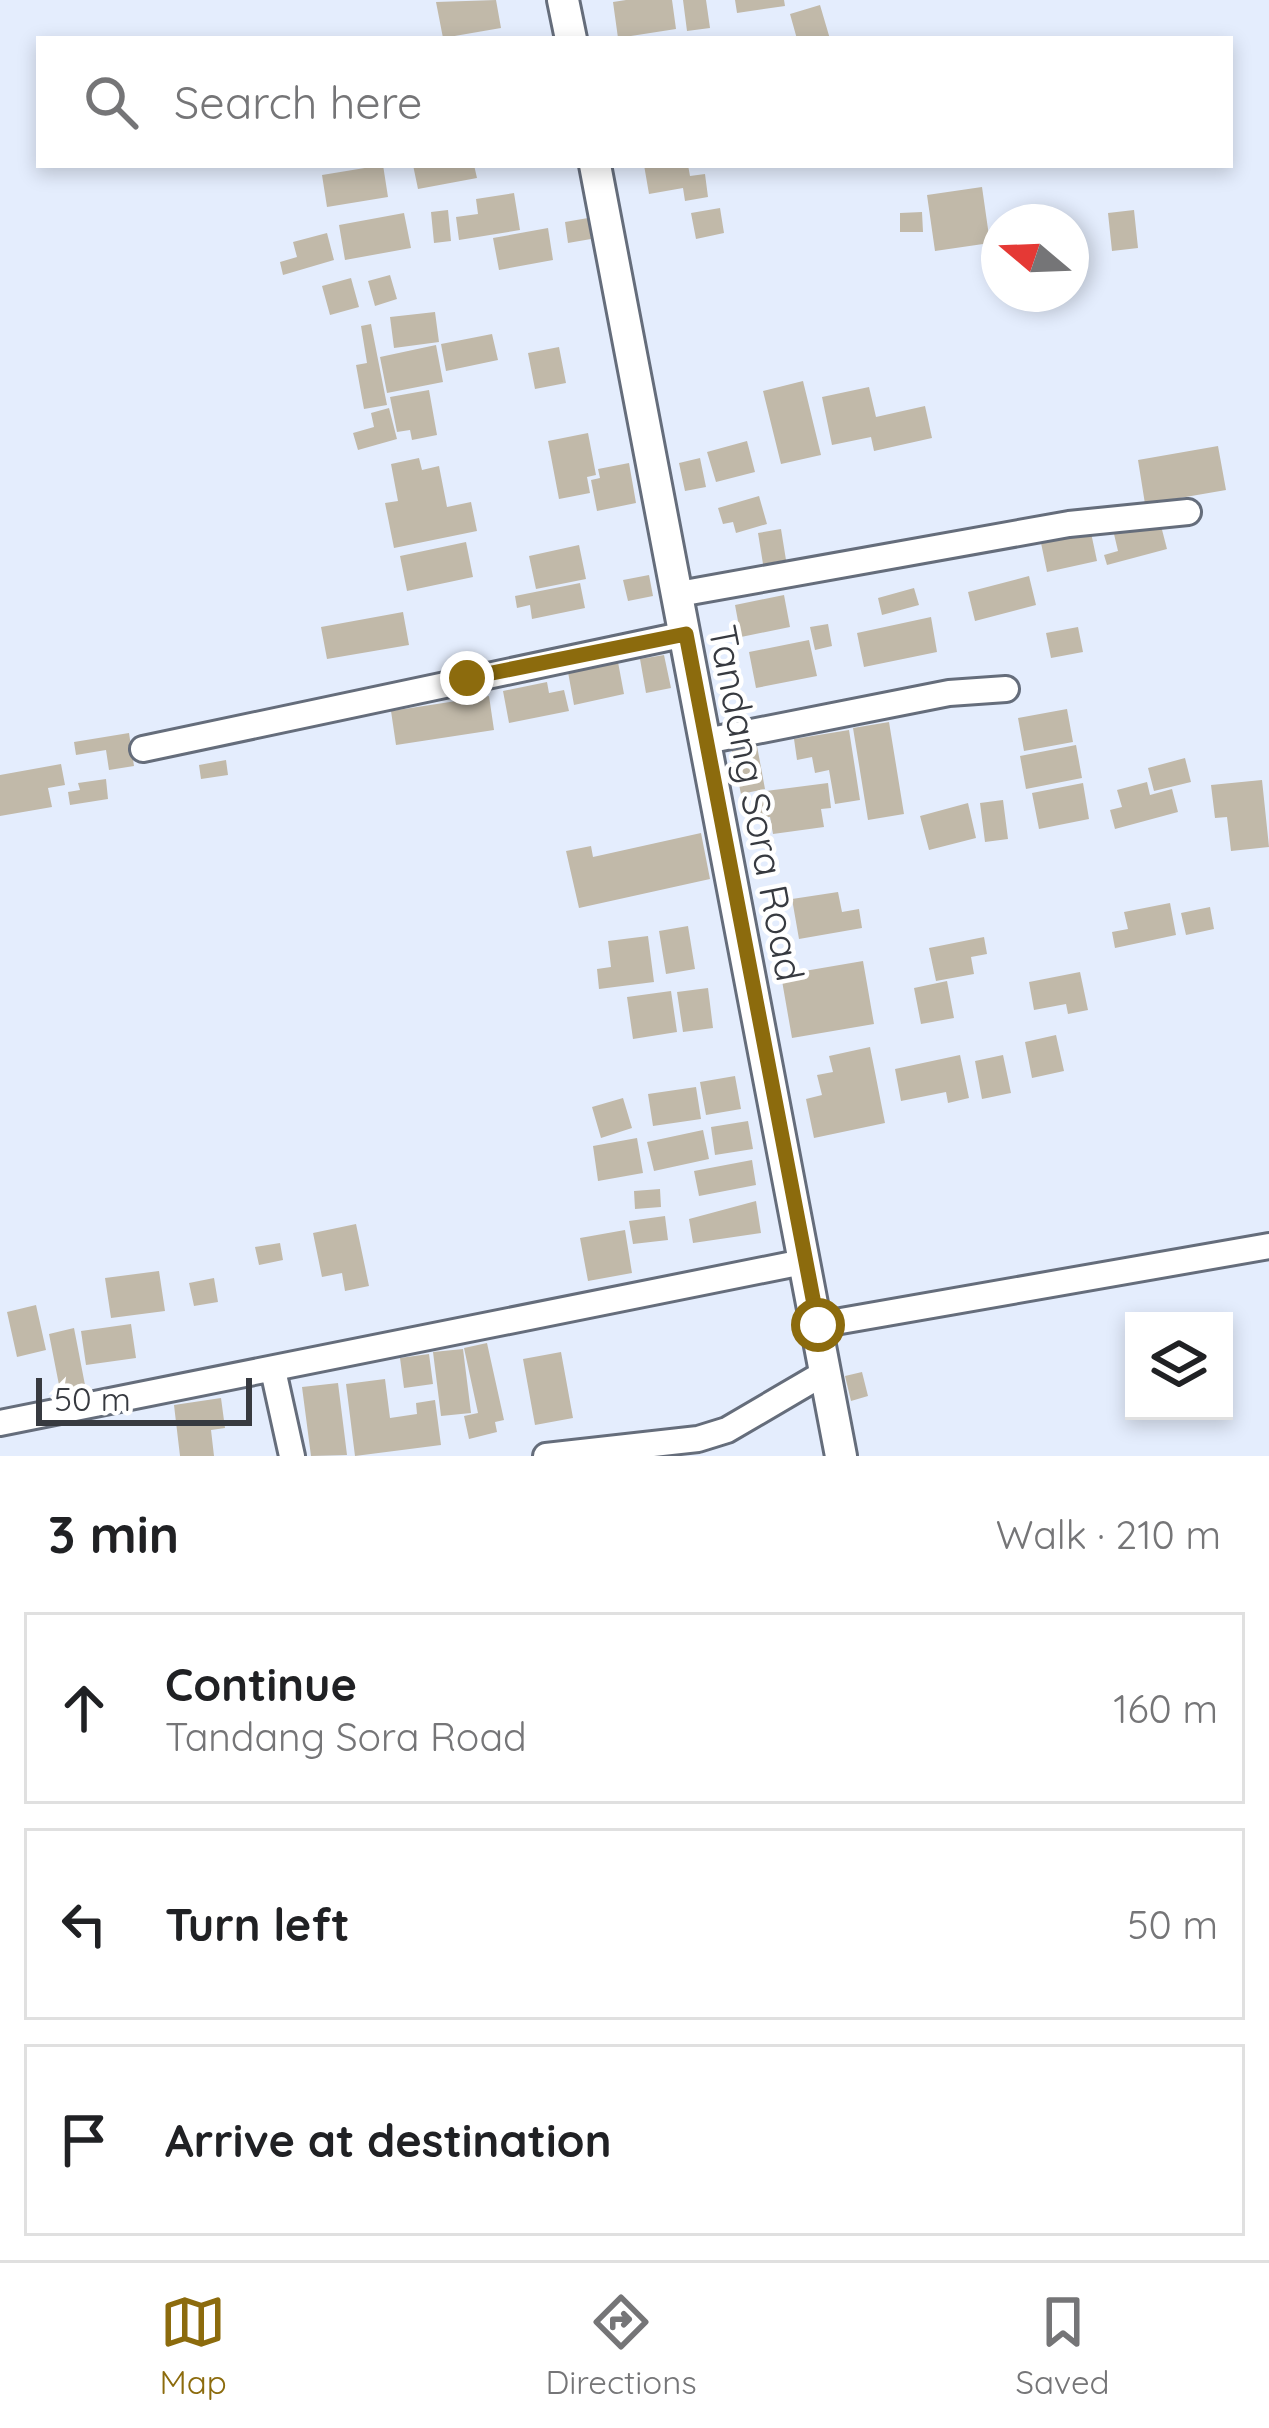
<!DOCTYPE html>
<html lang="en">
<head>
<meta charset="utf-8">
<style>
	body { margin:0; font-family:Quicksand,sans-serif; background:#f2f2f2; color:#202124 }
	.controls { position:absolute; right:36px; bottom:36px; display:grid; overflow:hidden; border-radius:0px; box-shadow:0 6px 18px #0003 }
	.controls button { width:108px; height:108px; display:grid; place-items:center; padding:0; border:0; border-bottom:3px solid #e0e0e0; background:#fff; color:#202124; font:60px sans-serif }
	.compass { position:absolute; left:981px; top:204px; width:108px; height:108px; border-radius:50%; background:#fff; box-shadow:0 6px 18px #0003; rotate:289deg }
	.scale { position:absolute; left:36px; bottom:30px; width:216px; box-sizing:border-box; padding-left:12px; border:6px solid #373a40; border-top:0; font-size:33px; line-height:42px; white-space:nowrap; color:#373a40; -webkit-text-stroke:9px #fff; paint-order:stroke }
	.stop { position:absolute; width:36px; height:36px; margin:-27px; border:9px solid #8c6b0d; border-radius:50%; background:#fff }
	.stop.end { background:#8c6b0d; border-color:#fff; box-shadow:0 3px 12px #0008 }
	.list { margin:0; padding:0; list-style:none }
	h2 { display:flex; justify-content:space-between; align-items:center; height:156px; margin:0; padding:0 48px; font-size:51px }
	h2 small { font-size:39px; font-weight:400; color:#757577 }
	.list li { display:grid; grid-template-columns:78px 1fr auto; gap:36px; align-items:center; box-sizing:border-box; height:192px; margin:0 24px 24px; padding:0 24px; border:3px solid #e0e0e0; border-radius:0px }
	.list b { display:block; font-size:45px; white-space:nowrap }
	.list p { margin:0; font-size:39px; white-space:nowrap; color:#757577 }
	.list em { font-size:39px; font-style:normal; color:#757577 }
	.icon { flex:none; width:66px; height:66px; fill:none; stroke:currentColor; stroke-width:2; stroke-linecap:round; stroke-linejoin:round }
	.map { position:relative; flex:none; width:1269px; height:1456px; overflow:hidden }
	.search { position:absolute; background:#fff; box-shadow:0 6px 18px #0003; left:36px; right:36px; top:36px; height:132px; display:flex; align-items:center; gap:30px; box-sizing:border-box; padding:0 42px; border-radius:0px; color:#757577; font-size:45px }
	.sheet { height:804px; background:#fff }
	nav { display:flex; justify-content:space-around; align-items:center; box-sizing:border-box; height:168px; border-top:3px solid #e0e0e0; background:#fff; font-size:33px; color:#757577 }
	nav a { display:grid; justify-items:center; gap:6px }
	nav .on { color:#8c6b0d }
	.map>svg:first-child { display:block }
	.building { fill:#c1b9a9 }
	.lines { fill:none; stroke-linecap:round; stroke-linejoin:round }
	.minor-casing { stroke:#656d7b; stroke-width:30 }
	.tertiary-casing { stroke:#656d7b; stroke-width:36 }
	.minor { stroke:#fff; stroke-width:24 }
	.tertiary { stroke:#fff; stroke-width:30 }
	.route { stroke:#8c6b0d; stroke-width:15 }
	.labels { text-anchor:middle; dominant-baseline:central; stroke-width:9; stroke-linejoin:round; paint-order:stroke }
	.street-label { font-size:39px; fill:#373a40; stroke:#fff }
</style>
</head>
<body>
<div class="map">
<svg width="1269" height="1456" viewBox="0 0 1269 1456">
	<rect width="100%" height="100%" fill="#e4edfd"/>
	<path class="building" d="M496 0 501 28 443 38 436 2Z
		M626 0H672L676 29 618 38 613 2Z
		M683 0H706L710 28 687 31Z
		M735 0H784L785 6 737 13Z
		M820 5 830 39H797L790 14Z
		M383 165 388 197 327 207 322 175Z
		M413 165H474L477 178 418 189Z
		M644 165H688L690 176 705 174 708 197 685 201 683 188 649 194Z
		M982 187 990 243 935 251 927 195Z
		M514 193 520 230 459 240 456 217 478 214 476 199Z
		M720 208 724 233 696 239 691 213Z
		M448 210 451 241 434 243 431 212Z
		M1134 210 1138 248 1112 251 1108 213Z
		M922 212 923 232H900V213Z
		M404 213 411 248 345 260 339 225Z
		M588 218 591 239 568 243 565 222Z
		M548 228 553 260 499 270 493 238Z
		M327 233 334 260 283 275 280 262 297 257 293 242Z
		M390 275 397 299 375 306 368 281Z
		M351 278 359 307 330 315 322 286Z
		M435 312 439 342 394 348 390 317Z
		M371 324 387 405 364 409 356 365 367 363 361 326Z
		M492 334 498 360 446 371 441 344Z
		M436 345 443 382 387 393 380 357Z
		M559 347 566 383 535 389 528 353Z
		M803 381 821 455 781 464 763 391Z
		M869 387 876 417 925 406 932 438 874 451 871 437 832 445 822 397Z
		M429 390 437 435 412 440 410 430 397 432 390 397Z
		M389 408 397 439 358 450 353 433 374 427 371 413Z
		M588 433 596 475 587 477 590 493 559 499 548 441Z
		M747 441 755 472 716 482 707 452Z
		M1218 446 1226 490 1145 504 1138 460Z
		M419 458 422 470 439 466 447 507 471 502 477 531 394 548 385 503 398 501 391 464Z
		M700 458 706 487 685 491 679 463Z
		M629 463 636 503 597 511 591 480 600 478 598 469Z
		M759 496 767 524 736 533 733 522 723 524 718 508Z
		M1160 522 1167 549 1107 565 1104 555 1118 551 1114 534Z
		M1090 528 1097 561 1047 572 1040 538Z
		M781 529 786 560 763 564 758 533Z
		M466 542 473 577 407 591 400 556Z
		M579 545 586 579 536 589 529 556Z
		M649 575 653 596 628 601 623 580Z
		M1029 576 1036 605 975 621 968 592Z
		M580 583 585 608 532 619 530 605 517 608 515 596Z
		M914 588 919 605 882 615 878 598Z
		M784 595 790 627 741 637 735 605Z
		M403 612 409 645 327 659 321 627Z
		M931 617 937 652 864 667 857 633Z
		M828 624 832 646 815 650 810 627Z
		M1078 627 1083 652 1051 658 1046 633Z
		M809 640 817 676 756 688 749 652Z
		M664 655 671 688 646 693 640 659Z
		M618 662 624 694 574 705 568 672Z
		M547 682 549 693 564 690 569 711 509 723 503 691Z
		M489 696 494 730 396 745 391 711Z
		M1067 709 1073 742 1024 751 1018 718Z
		M889 722 904 814 868 820 853 728Z
		M849 730 860 800 835 804 829 770 815 773 812 757 797 760 794 739Z
		M129 733 134 766 109 770 106 750 76 755 74 742Z
		M1076 745 1082 778 1026 789 1020 756Z
		M757 746 765 789 741 794 732 751Z
		M1185 758 1191 782 1154 791 1148 768Z
		M226 760 228 775 201 779 199 765Z
		M61 764 65 785 48 788 52 807 0 816V775Z
		M106 779 108 799 70 805 68 792 80 790 78 783Z
		M1262 780 1269 847 1231 851 1227 817 1215 818 1211 785Z
		M1147 782 1150 795 1172 789 1178 812 1115 829 1110 810 1122 807 1117 790Z
		M828 783 831 808 821 809 824 827 773 834 770 817 761 818 758 792Z
		M1083 783 1089 819 1039 829 1032 793Z
		M1003 800 1008 839 985 842 980 803Z
		M968 803 976 838 929 850 920 816Z
		M701 833 710 879 579 908 566 851 591 846 593 857Z
		M838 892 842 912 859 909 862 928 799 939 792 899Z
		M1170 903 1176 935 1115 948 1112 932 1128 929 1124 912Z
		M1210 907 1214 929 1186 935 1181 913Z
		M688 926 695 969 666 974 659 931Z
		M648 936 654 982 599 989 597 969 611 967 608 941Z
		M984 937 987 954 971 957 974 974 936 981 929 948Z
		M863 961 874 1024 792 1038 781 975Z
		M1080 972 1088 1010 1068 1014 1066 1004 1034 1010 1029 982Z
		M947 981 954 1018 921 1024 914 988Z
		M708 988 713 1028 683 1032 677 992Z
		M671 991 677 1032 633 1039 627 997Z
		M1056 1035 1064 1071 1032 1078 1025 1042Z
		M870 1047 885 1123 814 1138 806 1099 822 1095 817 1075 833 1072 829 1056Z
		M960 1055 969 1098 948 1103 946 1092 901 1101 895 1069Z
		M1003 1055 1011 1093 982 1099 975 1061Z
		M735 1076 741 1109 706 1115 700 1082Z
		M696 1087 701 1119 653 1126 648 1094Z
		M623 1098 632 1128 601 1138 592 1107Z
		M748 1121 753 1149 715 1155 711 1127Z
		M703 1130 709 1159 654 1171 647 1142Z
		M637 1138 643 1173 598 1181 593 1146Z
		M752 1160 756 1185 699 1196 694 1171Z
		M660 1189 661 1207 635 1209 634 1191Z
		M756 1201 761 1233 693 1243 689 1219Z
		M665 1216 668 1240 633 1244 629 1221Z
		M356 1224 369 1286 345 1291 342 1273 322 1277 313 1233Z
		M625 1230 632 1273 588 1281 580 1238Z
		M280 1243 283 1260 259 1265 255 1247Z
		M159 1271 165 1311 111 1318 105 1278Z
		M214 1278 218 1302 194 1306 189 1283Z
		M36 1305 46 1350 17 1357 7 1312Z
		M131 1324 136 1358 86 1365 81 1331Z
		M74 1328 85 1385 60 1390 49 1334Z
		M487 1343 504 1420 495 1422 497 1432 469 1439 464 1416 478 1413 464 1348Z
		M463 1349 471 1413 441 1416 433 1352Z
		M561 1352 573 1418 535 1425 523 1359Z
		M429 1354 433 1384 404 1388 400 1358Z
		M862 1372 868 1396 851 1401 845 1376Z
		M385 1379 390 1418 417 1414 416 1403 435 1400 441 1445 355 1456 346 1384Z
		M338 1383 347 1455 311 1456 302 1387Z
		M221 1398 225 1428 211 1430 214 1456H180L174 1405Z"/>
	<g class="lines">
		<g class="minor-casing">
			<path id="minor" d="M679 594 1069 524 1188 512
				M706 741 949 693 1006 689
				M143 749 686 634
				M818 1325 1269 1246
				M273 1370 292 1456
				M0 1423 803 1262
				M546 1456 698 1439 727 1430 826 1372"/>
		</g>
		<g class="tertiary-casing">
			<path id="tertiary" d="M563 0 571 39
				M595 165 841 1456"/>
		</g>
		<use href="#minor" class="minor"/>
		<use href="#tertiary" class="tertiary"/>
	</g>
	<g class="lines">
		<path class="route" d="M467 678 686 634 818 1325"/>
	</g>
	<g class="labels">
		<g class="street-label">
			<text transform="translate(757 803) rotate(79)">Tandang Sora Road</text>
		</g>
	</g>
</svg>
<div class="controls">
<button><svg class="icon" aria-label="layers" viewBox="0 0 24 24"><path d="M12 4l9 5-9 5-9-5zM3 14l9 5 9-5"/></svg></button>
</div>
<svg class="compass" viewBox="-18 -18 36 36"><path d="M0-13l5 13h-10z" fill="#e53935"/><path d="M0 13l5-13h-10z" fill="#757577"/></svg>
<div class="scale">50 m</div>
<div class="stop" style="left:818px;top:1325px"></div>
<div class="stop end" style="left:467px;top:678px"></div>
<div class="search"><svg class="icon" aria-label="search" viewBox="0 0 24 24"><circle cx="10" cy="10" r="6"/><path d="M15 15l6 6"/></svg>Search here</div>
</div>
<section class="sheet">
<h2>3 min<small>Walk · 210 m</small></h2>
<ul class="list">
<li><svg class="icon" aria-label="ahead" viewBox="0 0 24 24"><path d="M12 20V5M6 11l6-6 6 6"/></svg><div><b>Continue</b><p>Tandang Sora Road</p></div><em>160 m</em></li>
<li><svg class="icon" aria-label="left" viewBox="0 0 24 24"><path d="M17 20v-9H6M10 6l-5 5 5 5"/></svg><div><b>Turn left</b></div><em>50 m</em></li>
<li><svg class="icon" aria-label="arrive" viewBox="0 0 24 24"><path d="M6 21V4h12l-3 4 3 4H6"/></svg><div><b>Arrive at destination</b></div></li>
</ul>
</section>
<nav>
<a class="on"><svg class="icon" aria-label="map" viewBox="0 0 24 24"><path d="M3 6l6-2 6 2 6-2v14l-6 2-6-2-6 2zM9 4v14M15 6v14"/></svg>Map</a>
<a><svg class="icon" aria-label="directions" viewBox="0 0 24 24"><path d="M12 3l9 9-9 9-9-9zM9 14v-3h6M13 9l2 2-2 2"/></svg>Directions</a>
<a><svg class="icon" aria-label="saved" viewBox="0 0 24 24"><path d="M7 4h10v16l-5-4-5 4z"/></svg>Saved</a>
</nav>
</body>
</html>
